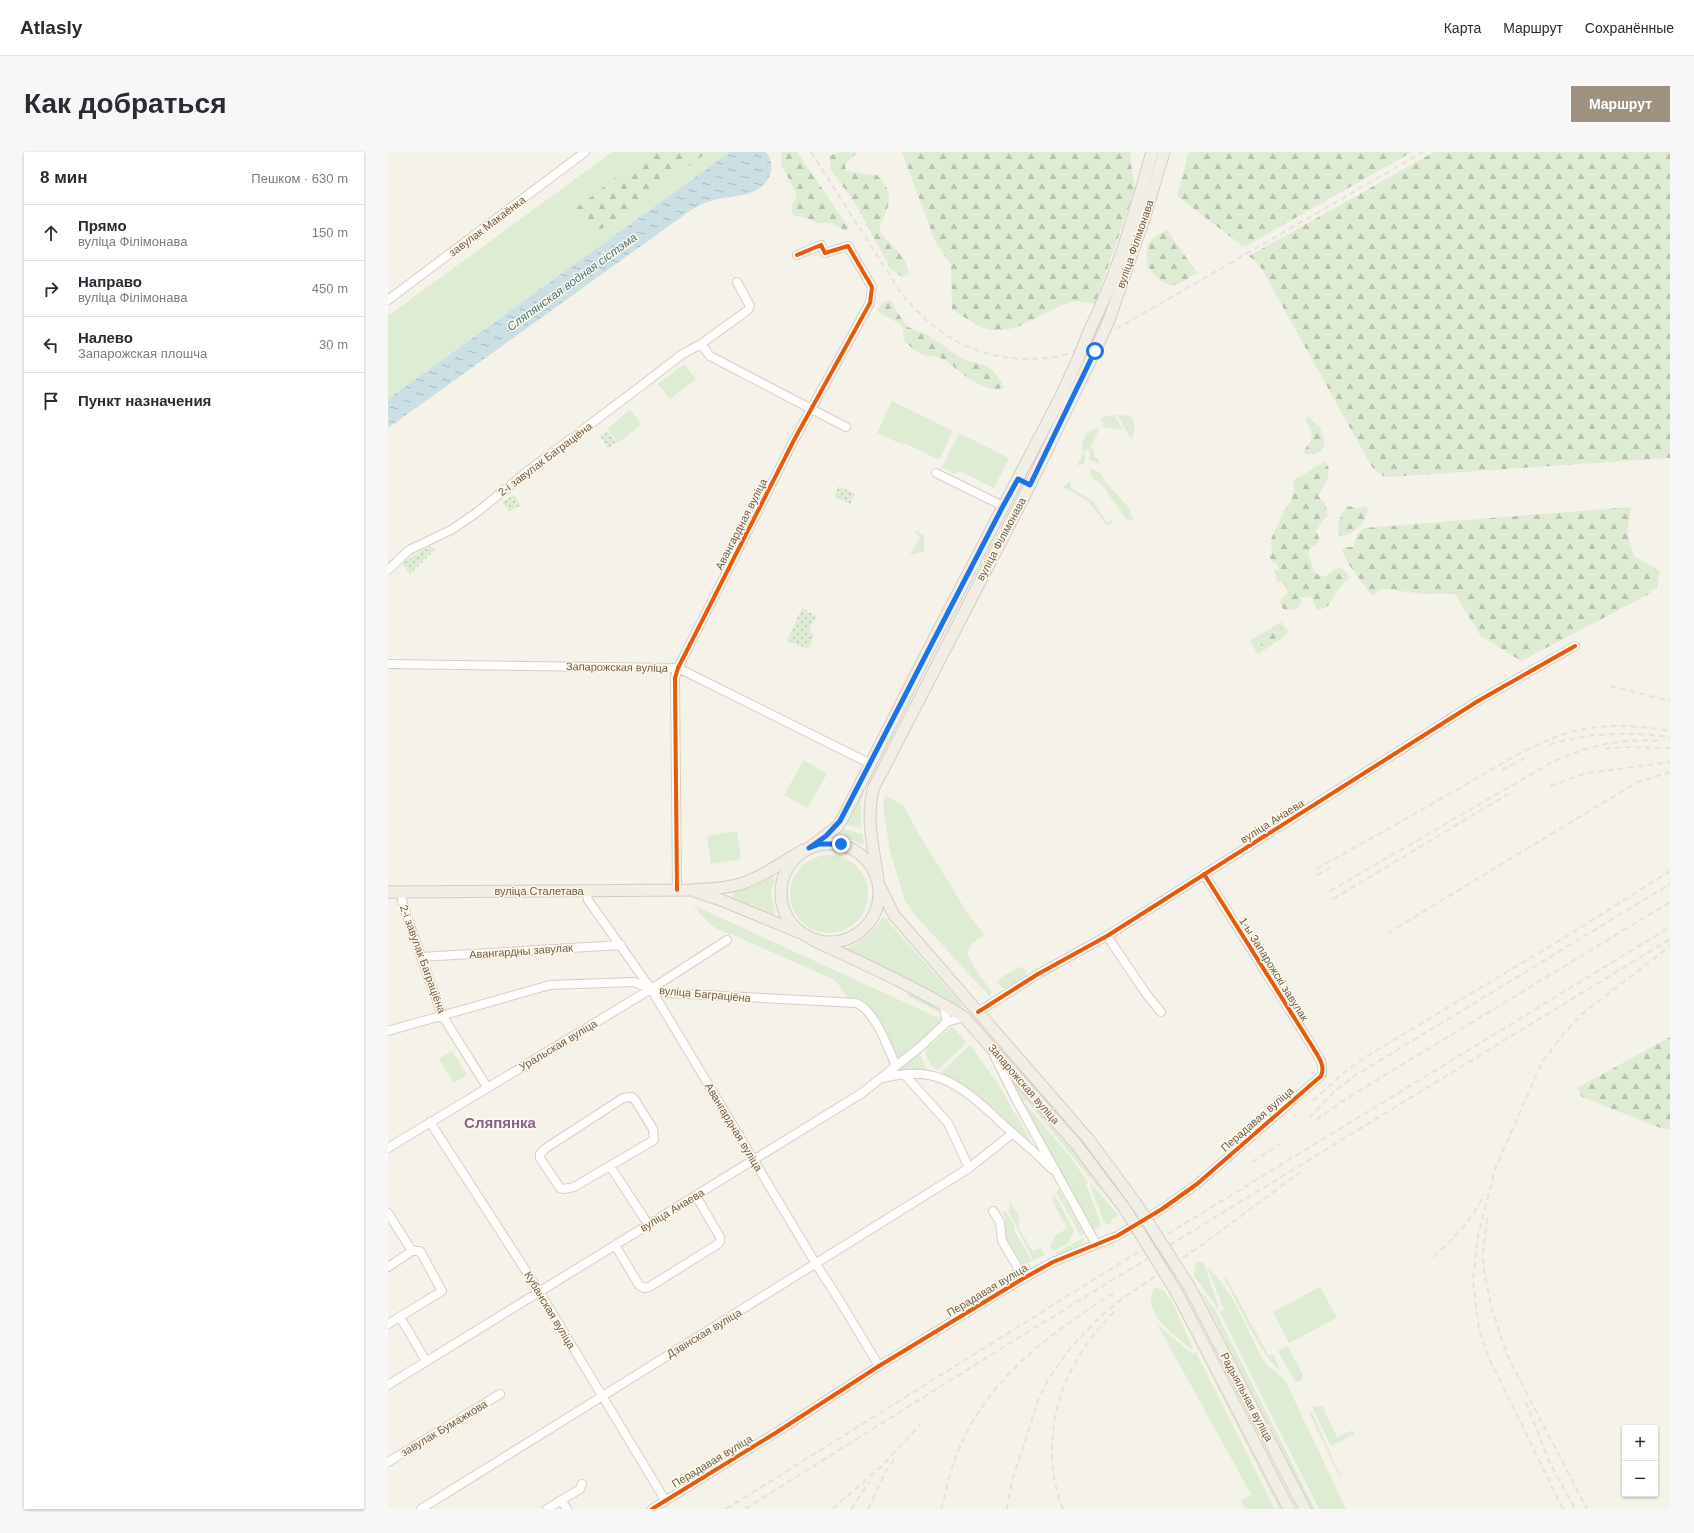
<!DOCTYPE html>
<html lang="ru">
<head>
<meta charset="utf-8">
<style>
	body { margin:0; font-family:Arial,sans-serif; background:#f7f7f7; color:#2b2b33 }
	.controls { position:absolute; right:12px; bottom:12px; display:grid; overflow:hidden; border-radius:0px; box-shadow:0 1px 3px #0004 }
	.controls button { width:36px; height:36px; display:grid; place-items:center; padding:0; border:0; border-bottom:1px solid #e1e1e2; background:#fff; color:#2b2b33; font:20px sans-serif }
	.stop { position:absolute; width:12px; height:12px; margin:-9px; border:3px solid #1a73e8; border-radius:50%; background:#fff }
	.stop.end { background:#1a73e8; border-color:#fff; box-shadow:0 1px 4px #0008 }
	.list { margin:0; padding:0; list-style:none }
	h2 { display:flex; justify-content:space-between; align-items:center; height:52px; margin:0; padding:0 16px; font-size:17px }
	h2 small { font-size:13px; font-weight:400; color:#7c7c81 }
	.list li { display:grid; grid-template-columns:26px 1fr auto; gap:12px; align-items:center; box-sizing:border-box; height:56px; padding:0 16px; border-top:1px solid #e1e1e2 }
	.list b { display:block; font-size:15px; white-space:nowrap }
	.list p { margin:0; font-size:13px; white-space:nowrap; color:#7c7c81 }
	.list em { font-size:13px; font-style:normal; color:#7c7c81 }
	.icon { flex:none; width:22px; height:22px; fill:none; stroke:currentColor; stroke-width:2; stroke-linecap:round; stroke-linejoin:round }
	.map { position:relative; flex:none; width:1282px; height:1357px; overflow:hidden; border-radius:0px }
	header { display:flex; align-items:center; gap:24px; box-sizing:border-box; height:56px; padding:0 20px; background:#fff; border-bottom:1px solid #e1e1e2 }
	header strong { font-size:19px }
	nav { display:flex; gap:22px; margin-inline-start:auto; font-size:14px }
	.intro { display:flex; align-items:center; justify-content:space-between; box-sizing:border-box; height:96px; padding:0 24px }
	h1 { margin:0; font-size:28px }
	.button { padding:10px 18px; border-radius:0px; background:#9f9182; color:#fff; font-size:14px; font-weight:700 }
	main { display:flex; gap:24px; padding:0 24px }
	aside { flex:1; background:#fff; border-radius:0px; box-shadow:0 1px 3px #0004 }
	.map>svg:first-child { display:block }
	.grass { fill:#dfecd4 }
	.forest { fill:url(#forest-firs) }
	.park { fill:url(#park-dots) }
	.water { fill:url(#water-ripples) }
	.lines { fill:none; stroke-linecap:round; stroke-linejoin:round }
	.minor-casing { stroke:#d4cfc7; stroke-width:10 }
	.major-casing { stroke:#d4cdc5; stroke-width:13 }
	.minor { stroke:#fefdfc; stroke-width:8 }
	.major { stroke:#f1eee5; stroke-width:11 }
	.rail { stroke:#e4e1e4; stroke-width:2; stroke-dasharray:6 4; stroke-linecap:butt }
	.major-bridge-casing { stroke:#d4cdc5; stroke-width:13; stroke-linecap:butt }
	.major-bridge { stroke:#f1eee5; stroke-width:11 }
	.cycleway-casing { stroke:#fef8e9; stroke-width:6 }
	.cycleway { stroke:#e8590c; stroke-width:4 }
	.route { stroke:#1a73e8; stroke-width:5 }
	.labels { text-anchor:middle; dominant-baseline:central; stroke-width:3; stroke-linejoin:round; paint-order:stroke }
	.street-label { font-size:11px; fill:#715d4a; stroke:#fef8e9 }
	.water-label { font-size:12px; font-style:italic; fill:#48788a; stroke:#fef8e9 }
	.district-label { font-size:15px; font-weight:bold; fill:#85628e; stroke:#fef8e9 }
</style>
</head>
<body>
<header>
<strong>Atlasly</strong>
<nav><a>Карта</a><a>Маршрут</a><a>Сохранённые</a></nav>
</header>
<div class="intro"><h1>Как добраться</h1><a class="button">Маршрут</a></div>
<main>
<aside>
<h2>8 мин<small>Пешком · 630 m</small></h2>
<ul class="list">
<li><svg class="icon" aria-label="ahead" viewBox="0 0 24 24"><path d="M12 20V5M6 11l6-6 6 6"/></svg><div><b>Прямо</b><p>вуліца Філімонава</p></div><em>150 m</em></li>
<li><svg class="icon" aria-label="right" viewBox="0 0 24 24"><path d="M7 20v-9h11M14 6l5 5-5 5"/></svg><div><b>Направо</b><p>вуліца Філімонава</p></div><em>450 m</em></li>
<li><svg class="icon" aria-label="left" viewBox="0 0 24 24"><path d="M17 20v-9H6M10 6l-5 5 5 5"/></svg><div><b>Налево</b><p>Запарожская плошча</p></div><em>30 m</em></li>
<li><svg class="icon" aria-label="arrive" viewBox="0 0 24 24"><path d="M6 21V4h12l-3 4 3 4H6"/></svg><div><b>Пункт назначения</b></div></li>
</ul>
</aside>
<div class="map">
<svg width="1282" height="1357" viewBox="0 0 1282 1357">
	<defs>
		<pattern id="forest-firs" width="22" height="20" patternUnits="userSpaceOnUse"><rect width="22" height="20" fill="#dfecd4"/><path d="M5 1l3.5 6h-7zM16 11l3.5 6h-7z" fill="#b9c2ae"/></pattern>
		<pattern id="park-dots" width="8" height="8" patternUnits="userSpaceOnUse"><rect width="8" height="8" fill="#dfecd4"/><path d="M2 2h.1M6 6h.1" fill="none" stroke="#b9c2ae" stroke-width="1.8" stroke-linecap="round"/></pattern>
		<pattern id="water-ripples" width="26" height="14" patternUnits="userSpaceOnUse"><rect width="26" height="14" fill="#cae0e5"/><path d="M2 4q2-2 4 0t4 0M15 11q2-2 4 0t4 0" fill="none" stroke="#a8b9bc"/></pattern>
	</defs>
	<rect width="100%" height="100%" fill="#f5f2e9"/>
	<path class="grass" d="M224 0H342L0 247V164Z
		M768 0H771L742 95 706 188 700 202 697 204Z
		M296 212 308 227 282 247 270 232Z
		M504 249 565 279 551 308 519 292H513L489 281Z
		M242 258 254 272 230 291 219 277Z
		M726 263 735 278 715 275 713 266 719 264Z
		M729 263H735L744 265 747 275 744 289Z
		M712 275 703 295 706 300V304L711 308 712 312 700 307 703 302 702 300 699 297 697 298V311L689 314 697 298 694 299C695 283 697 280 712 275Z
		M571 281 621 306 606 336 572 319 566 322 554 315Z
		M702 316 712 321 716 328 741 356 745 368H739L713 332 704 326Z
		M681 330 683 331V336L705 349 719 370 724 367 725 370 719 374 701 350 675 335Z
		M528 378 536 384V400L522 403 532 385 527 381Z
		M893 470 900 479 899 483 870 502 863 492V488Z
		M416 608 439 622 419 656 396 643Z
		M477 634 473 650V676L455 672Z
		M497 643 515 653 531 682 580 762 597 783 584 791 579 802 590 821 604 840 601 844 526 762 516 747 502 698 495 656Z
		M451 676 474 682 476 691 474 693 464 688 445 683Z
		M349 679 353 707 323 712 319 684Z
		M402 742a39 39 0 1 1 78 0a39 39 0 1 1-78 0Z
		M386 725 387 728 383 742 387 760 384 765 345 749 343 746 346 740Z
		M305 753 553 867C549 881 522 898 510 908L476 848 461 847 447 828 345 783C325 778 317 768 305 753Z
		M495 764 573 851 577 858 567 852 457 799 458 797C473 790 487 779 495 764Z
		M631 815 636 816 638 820 637 825 619 836H614L610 830 611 827Z
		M521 841 553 857V861L519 844Z
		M564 875 577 888 578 891 551 917C541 916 539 905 537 898Z
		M582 893 608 929 643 989 642 990C614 967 589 935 554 922V919Z
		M64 899 79 923 66 931 51 907Z
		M531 901 539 918H509Z
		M625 927 686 998 721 1049 639 949 633 950 624 933Z
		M634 952H638L683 1006 700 1030 698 1032 713 1073 706 1078Z
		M703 1031 730 1063 723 1068V1073L716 1071 702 1032Z
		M671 1037 696 1082 693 1084 668 1040Z
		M666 1042 686 1078 681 1091 665 1099 662 1094 667 1084 679 1076 664 1049Z
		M622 1050 631 1064V1077L645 1099 653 1096 657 1103 645 1108 621 1060Z
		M617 1059 627 1073 626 1078 644 1109 635 1113 615 1083 614 1071 618 1068 614 1060Z
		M696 1086 695 1091 672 1103 667 1101Z
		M808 1109 816 1111 831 1156 830 1157 806 1124Z
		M819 1115C844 1136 859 1177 874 1206L878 1212 897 1228 958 1357H931L832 1160 836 1157Z
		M837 1124 881 1204 885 1202 892 1218C877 1211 846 1144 836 1126Z
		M766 1135 777 1139 780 1145H782L805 1196 804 1198C792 1187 764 1168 763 1150 762 1146 765 1140 766 1135Z
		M932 1135 949 1166 901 1191 885 1160Z
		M811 1137 827 1158 927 1357H922Z
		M786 1144 895 1357H891L793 1163Z
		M769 1172 804 1202 808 1200 887 1357H858L853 1349 863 1342Z
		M899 1193 915 1223 914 1228 907 1230 890 1199Z
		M934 1254 937 1256 936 1258 949 1285 962 1279H966L967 1282 943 1294 924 1255Z
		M923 1258 953 1325 951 1324 922 1262Z"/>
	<path class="forest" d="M261 0H320L212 78 183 60Z
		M394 0H409L461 76 458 79 444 71H429L422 67 408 64 405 62 403 55 409 43 393 12Z
		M455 0H468L467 3 457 12 458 19 489 23C502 37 505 46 496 64 494 69 491 73 492 79 494 85 500 88 504 93 511 100 521 112 520 122L514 125 504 118 500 112 467 51 443 18 441 4 448 1Z
		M514 0H743L742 6 747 37 707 152C700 151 689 148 682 150 654 159 628 186 596 176 585 172 573 163 564 157L563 114 547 89Z
		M801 0H1024L856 95 789 44Z
		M1046 0H1282V306L1001 325 995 324 984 315 872 114 861 104Z
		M779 78 809 121C782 138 780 138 759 114 759 89 757 90 779 78Z
		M502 148C508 156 515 173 524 177 531 180 538 181 544 186 555 192 564 201 575 207 581 210 586 210 592 212 605 215 610 225 616 235 599 244 570 218 557 208 551 204 543 205 536 203 528 200 522 194 516 189 515 184 516 179 514 175 513 171 495 164 489 158L495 150Z
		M919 264 932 275 937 291C934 301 927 304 917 302L916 299C917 296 920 294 922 291 926 283 922 275 918 268Z
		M937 309 941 317 939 329 930 344 937 351 940 364 935 368 928 379 931 386 930 391 922 397 920 401 927 421 936 425 947 417 953 416 961 423 960 427 951 436 940 454 931 458H929L924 446 919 444 914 445 911 455 907 457 896 458 892 452 893 447 897 444 900 438 896 432 889 429 886 418V417L889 418 891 417 889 412 885 410 881 405 884 401 883 387 896 359 903 350 906 338 905 329Z
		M959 354 970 356 978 354 980 359C976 372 967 383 952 384 946 376 954 361 959 354Z
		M1243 355 1239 381 1246 404 1272 419 1269 434 1261 442 1133 509 1092 483 1067 442H1037L1011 439 1002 437 991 438 987 443H983L959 410 954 398 958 395H965L969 382 976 376Z
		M892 473 894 476C892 490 882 485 876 493L871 494 869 487 870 484 887 474Z
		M1282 885V977H1275L1194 945 1189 936Z"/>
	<path class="park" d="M219 279 228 290 220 296 212 284Z
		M451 334 467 342 462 352 446 344Z
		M126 343 133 353 121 360 114 350Z
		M41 394 47 397 22 422 14 411Z
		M414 456 428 464 421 478 426 484 420 497 399 489Z"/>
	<path class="water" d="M342 0H378C383 7 385 15 382 23 373 46 346 43 326 48 317 50 310 54 303 58L0 276V247Z"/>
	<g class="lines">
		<g class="minor-casing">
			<path id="minor" d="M0 148 197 0
				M313 192 322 204 458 275
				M548 321 615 354
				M0 418 21 398 63 378 88 361 136 322 253 234 293 203 313 192 360 158 362 154 349 130
				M0 512 290 516 483 612
				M289 738 287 526 290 516 406 288 482 151 484 135 460 94 437 101 433 93 409 103
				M14 739V749L33 805 54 863 99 935
				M198 739 200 748 263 837 428 1112 450 1146 491 1214
				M719 784 759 843 773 860
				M33 805 233 793
				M555 852 559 870
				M590 860 650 822 719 784 1090 549 1187 494
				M0 879 162 833 246 830 263 837 280 841 468 851C487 858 500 896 508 914
				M606 903 630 951 708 1092
				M516 922 560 971 581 1016
				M496 926C544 913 569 930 603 961 616 974 630 986 644 998 651 1004 657 1011 664 1017
				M244 945 247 948 265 977 266 988 186 1035 176 1037 172 1036 152 1006V1002L158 996 235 946Z
				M42 970 151 1139 277 1348
				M0 996 263 837 339 788
				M222 1014 260 1072
				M605 1059 612 1070 614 1089 636 1126
				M0 1061 24 1099H32L54 1139 0 1172
				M227 1093 251 1133 256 1136 261 1135 330 1092 332 1089V1085L308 1044
				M0 1115 24 1099
				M12 1165 38 1209
				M0 1233 474 941 532 895 559 870 576 865
				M0 1310 112 1242
				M173 1348 179 1357
				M33 1357 581 1016 625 981
				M159 1357 192 1337 194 1332
				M264 1357 389 1280 491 1214 636 1126 665 1110 729 1084 774 1057 809 1032 933 924C938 913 929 903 924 894L816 722"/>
		</g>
		<g class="major-casing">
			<path id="major" d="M721 168 756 67 776 0
				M702 177C730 121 747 60 764 0
				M393 741a49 49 0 1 1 98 0a49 49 0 1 1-98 0Z
				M421 696 450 674 458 660 548 483 671 248 690 207
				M490 728C486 698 477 665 486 635L642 333 707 199
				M491 733 506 763 701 988 747 1050
				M0 740 302 738C318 737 336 737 352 732 374 725 395 710 415 698
				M309 740 333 748 410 780
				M425 788C476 812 528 835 576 865L688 992 737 1057
				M801 1134 917 1357
				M789 1141 901 1357"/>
		</g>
		<use href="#minor" class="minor"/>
		<use href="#major" class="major"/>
		<path class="rail" d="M423 0 513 141C547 182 581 204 635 207 647 207 660 207 671 204 681 202 690 196 700 193L1035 0
			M1222 534 1282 549
			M1162 593C1170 589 1180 588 1189 586 1221 580 1250 581 1282 585
			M1217 597 1235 595 1282 596
			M1114 618 1140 604
			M1162 634 1199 621 1282 610
			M928 717C973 692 1018 667 1063 641 1099 621 1132 598 1171 584 1205 571 1246 572 1282 579
			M929 723 942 716
			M942 739 1166 609C1201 594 1232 586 1270 589
			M945 747 1120 642
			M1000 781 1231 641 1250 630 1282 620
			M925 949 953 923 979 904 1197 773 1282 719
			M921 966 947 939 968 923 1282 732
			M928 968 956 948 1282 750
			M864 1010 892 992
			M1099 1066 1095 1100 1096 1119 1104 1157 1119 1203 1199 1357
			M1045 1105C1066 1086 1084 1069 1096 1042
			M1138 1250 1161 1309 1187 1357
			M338 1357 742 1105 1282 775
			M357 1357 638 1181 1282 787
			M444 1357 493 1315 532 1273
			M463 1357 482 1329
			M480 1357 498 1319 507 1306
			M553 1357C558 1341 561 1323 567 1307 596 1228 659 1184 727 1140
			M619 1357 624 1329 651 1246 661 1226 683 1195 714 1163 735 1146 811 1095 912 1020
			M675 1357C667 1338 664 1318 664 1297 665 1241 689 1197 729 1157
			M1175 1357 1101 1206 1091 1178 1085 1128 1090 1084 1107 1017 1154 910 1176 881 1194 862 1282 794"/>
		<g class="major-bridge-casing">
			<path id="major-bridge" d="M707 199 721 168
				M690 207 702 177
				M747 1050 801 1134
				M737 1057 789 1141"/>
		</g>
		<use href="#major-bridge" class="major-bridge"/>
		<g class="cycleway-casing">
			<path id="cycleway" d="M289 738 287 526 290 516 406 288 482 151 484 135 460 94 437 101 433 93 409 103
				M590 860 650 822 719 784 1090 549 1187 494
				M264 1357 389 1280 491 1214 636 1126 665 1110 729 1084 774 1057 809 1032 933 924C938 913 929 903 924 894L816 722"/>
		</g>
		<use href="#cycleway" class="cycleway"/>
	</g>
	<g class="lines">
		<path class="route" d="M453 692H431L421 696 438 684 452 669 615 354 630 327 642 333 707 199"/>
	</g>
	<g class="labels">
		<g class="street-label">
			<text transform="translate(99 74) rotate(-37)">завулак Макаёнка</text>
			<text transform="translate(747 92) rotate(-71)">вуліца Філімонава</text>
			<text transform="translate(157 307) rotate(-37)">2-і завулак Баграціёна</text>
			<text transform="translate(353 372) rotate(-63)">Авангардная вуліца</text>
			<text transform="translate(613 387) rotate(-62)">вуліца Філімонава</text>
			<text transform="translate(229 515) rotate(1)">Запарожская вуліца</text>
			<text transform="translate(884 669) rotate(-32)">вуліца Анаева</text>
			<text x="151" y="739">вуліца Сталетава</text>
			<text transform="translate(133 799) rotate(-4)">Авангардны завулак</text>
			<text transform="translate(35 807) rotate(70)">2-і завулак Баграціёна</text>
			<text transform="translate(886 817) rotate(58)">1-ы Запарожскі завулак</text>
			<text transform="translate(317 842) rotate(5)">вуліца Баграціёна</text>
			<text transform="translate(170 893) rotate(-31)">Уральская вуліца</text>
			<text transform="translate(636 932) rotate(49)">Запарожская вуліца</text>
			<text transform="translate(869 967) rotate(-41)">Перадавая вуліца</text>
			<text transform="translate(346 975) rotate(59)">Авангардная вуліца</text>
			<text transform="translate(284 1058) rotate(-31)">вуліца Анаева</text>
			<text transform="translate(599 1138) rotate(-31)">Перадавая вуліца</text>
			<text transform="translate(162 1158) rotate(59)">Кубанская вуліца</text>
			<text transform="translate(316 1181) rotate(-31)">Дзвінская вуліца</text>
			<text transform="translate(859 1245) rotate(62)">Радыяльная вуліца</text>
			<text transform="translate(56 1276) rotate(-31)">завулак Бумажкова</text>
			<text transform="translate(324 1309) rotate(-31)">Перадавая вуліца</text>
		</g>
		<g class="water-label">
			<text transform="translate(184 130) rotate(-36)">Сляпянская водная сістэма</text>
		</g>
		<g class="district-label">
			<text x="112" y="970">Сляпянка</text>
		</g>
	</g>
</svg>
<div class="controls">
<button>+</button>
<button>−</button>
</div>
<div class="stop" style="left:707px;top:199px"></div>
<div class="stop end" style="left:453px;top:692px"></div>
</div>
</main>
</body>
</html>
